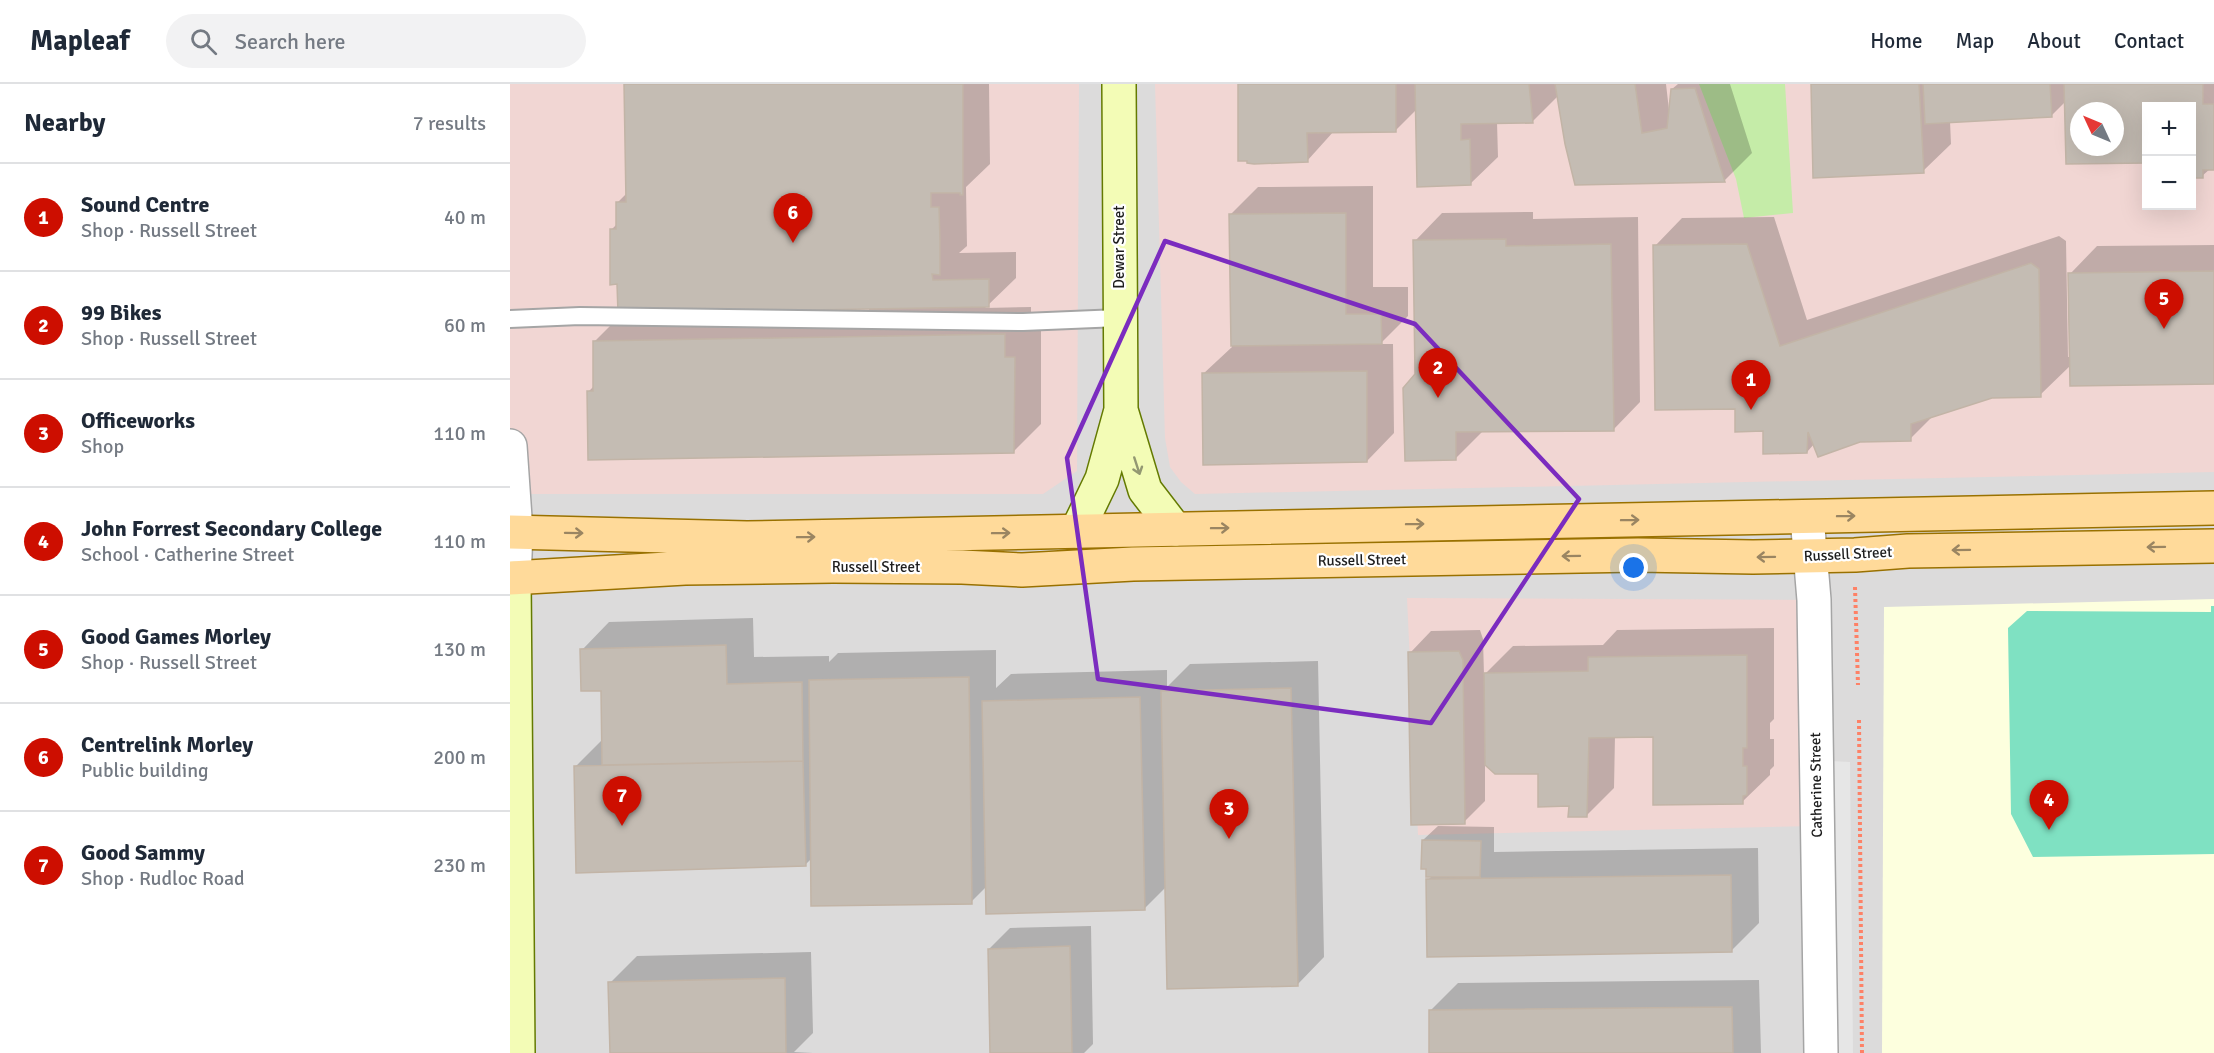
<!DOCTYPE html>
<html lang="en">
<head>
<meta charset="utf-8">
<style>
	body { margin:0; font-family:Signika,sans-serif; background:#f2f2f3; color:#1f2937 }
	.controls { position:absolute; right:18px; top:18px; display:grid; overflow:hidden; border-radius:0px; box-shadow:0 6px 24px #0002 }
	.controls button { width:54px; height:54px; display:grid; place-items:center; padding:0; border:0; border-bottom:2px solid #e0e1e3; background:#fff; color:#1f2937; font:30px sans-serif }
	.compass { position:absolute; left:1560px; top:18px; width:54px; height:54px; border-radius:50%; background:#fff; box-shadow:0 6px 24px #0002; rotate:314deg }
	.you { position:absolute; left:1124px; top:484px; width:21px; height:21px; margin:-15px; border:4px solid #fff; border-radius:50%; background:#1a73e8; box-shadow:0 0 0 9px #1a73e833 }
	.badge { display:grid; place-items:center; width:39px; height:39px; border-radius:50%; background:#cd0e00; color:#fff; font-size:20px; font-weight:700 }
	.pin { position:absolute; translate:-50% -50px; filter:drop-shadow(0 2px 3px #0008) }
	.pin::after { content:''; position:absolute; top:32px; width:21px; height:18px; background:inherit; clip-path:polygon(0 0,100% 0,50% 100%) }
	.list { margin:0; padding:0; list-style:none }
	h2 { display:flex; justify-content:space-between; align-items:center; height:78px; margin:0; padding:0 24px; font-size:26px }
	h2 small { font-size:20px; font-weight:400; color:#747a83 }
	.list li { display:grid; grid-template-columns:39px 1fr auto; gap:18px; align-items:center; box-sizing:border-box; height:108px; padding:0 24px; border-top:2px solid #e0e1e3 }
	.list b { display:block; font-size:22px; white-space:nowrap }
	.list p { margin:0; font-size:20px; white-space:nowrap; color:#747a83 }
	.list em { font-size:20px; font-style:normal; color:#747a83 }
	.icon { flex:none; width:33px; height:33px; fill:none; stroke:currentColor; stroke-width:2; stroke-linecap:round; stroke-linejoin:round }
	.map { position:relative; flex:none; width:1704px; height:969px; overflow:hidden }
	header { display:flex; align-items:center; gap:36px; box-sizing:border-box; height:84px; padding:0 30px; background:#fff; border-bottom:2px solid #e0e1e3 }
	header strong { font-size:28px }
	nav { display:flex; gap:33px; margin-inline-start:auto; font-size:21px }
	.search { width:420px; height:54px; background:#f2f2f3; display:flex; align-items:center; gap:15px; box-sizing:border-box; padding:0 21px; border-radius:33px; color:#747a83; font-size:22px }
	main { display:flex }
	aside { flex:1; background:#fff }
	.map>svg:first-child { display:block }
	.residential { fill:#dcdbdb; fill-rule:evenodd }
	.commercial { fill:#f1d6d3; fill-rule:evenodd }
	.education { fill:#fdffde }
	.grass { fill:#c5eca8 }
	.pitch { fill:#7fe1c2 }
	.parking { fill:#e6e6e6 }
	.shadow { fill:#0003; fill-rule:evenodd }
	.building { fill:#c4bcb3; stroke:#c2b4a6; stroke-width:1.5; fill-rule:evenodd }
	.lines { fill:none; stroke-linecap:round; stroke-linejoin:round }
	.lane-casing { stroke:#a5a5a5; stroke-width:20 }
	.street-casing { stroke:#a5a5a5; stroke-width:36 }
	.secondary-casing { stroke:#647a01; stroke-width:36 }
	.primary-casing { stroke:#997100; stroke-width:36 }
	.path { stroke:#fe8166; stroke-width:4; stroke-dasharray:3 3; stroke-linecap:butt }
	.lane { stroke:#fff; stroke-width:16 }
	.street { stroke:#fff; stroke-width:33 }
	.secondary { stroke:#f3fcb6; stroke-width:33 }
	.primary { stroke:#ffda9a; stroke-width:33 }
	.oneway { stroke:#939872 }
	.oneway2 { stroke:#9a8562 }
	.marked { fill:none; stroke:#7b2cbf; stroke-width:4.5; stroke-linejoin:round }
	.labels { text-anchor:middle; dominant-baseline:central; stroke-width:4.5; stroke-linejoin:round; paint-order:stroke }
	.street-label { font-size:15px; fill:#1e1e1e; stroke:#fff }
</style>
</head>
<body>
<header>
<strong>Mapleaf</strong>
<div class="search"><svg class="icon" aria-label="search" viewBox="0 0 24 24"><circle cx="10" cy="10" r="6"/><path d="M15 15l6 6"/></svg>Search here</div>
<nav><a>Home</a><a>Map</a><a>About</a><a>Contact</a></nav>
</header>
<main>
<aside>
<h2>Nearby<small>7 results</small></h2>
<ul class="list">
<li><span class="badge">1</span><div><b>Sound Centre</b><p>Shop · Russell Street</p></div><em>40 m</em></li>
<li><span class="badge">2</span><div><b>99 Bikes</b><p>Shop · Russell Street</p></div><em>60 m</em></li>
<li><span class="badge">3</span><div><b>Officeworks</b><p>Shop</p></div><em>110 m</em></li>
<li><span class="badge">4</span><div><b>John Forrest Secondary College</b><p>School · Catherine Street</p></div><em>110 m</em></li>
<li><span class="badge">5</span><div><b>Good Games Morley</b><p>Shop · Russell Street</p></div><em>130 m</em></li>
<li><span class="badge">6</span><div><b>Centrelink Morley</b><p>Public building</p></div><em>200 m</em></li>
<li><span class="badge">7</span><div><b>Good Sammy</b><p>Shop · Rudloc Road</p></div><em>230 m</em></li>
</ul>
</aside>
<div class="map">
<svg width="1704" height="969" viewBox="0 0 1704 969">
	<rect width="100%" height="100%" fill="#f0ede4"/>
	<path class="residential" d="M0 0H1704V969H0ZM1636 22H1682V122H1636ZM1569 27H1605V63H1569Z"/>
	<path class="commercial" d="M0 0H569L567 387 533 410H0Z
		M645 0H1704V388L685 410 671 398 660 383 655 354ZM1636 22H1682V122H1636ZM1569 27H1605V63H1569Z
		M897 514 1304 516 1306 742 908 751Z"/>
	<path class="education" d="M1704 515V969H1372L1374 523Z"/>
	<path class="grass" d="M1189 0H1275L1283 129 1234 134 1226 95Z"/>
	<path class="pitch" d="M1701 522H1704V770L1523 773 1501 730 1498 544 1517 527 1701 528Z"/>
	<path class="parking" d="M1320 677 1340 678 1343 969H1324Z"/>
	<path class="shadow" d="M115 0H479L480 80 456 103 457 162 449 169 506 168V194L475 224 521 223V246H531V340L503 368 79 307 84 302V258L112 230 359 226V223L109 199 101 146 108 139 107 119 118 108Z
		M730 0H1156L1159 26 1162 5 1168 0H1220L1242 69 1215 96 1066 99 1048 12 1022 38H987L988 73 960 100 907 25 886 46 824 47 797 77Z
		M1303 0H1704V85H1700L1692 92 1682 93V22H1636V77L1557 79 1556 17 1541 32 1440 37 1441 60 1413 87ZM1569 27H1605V63H1569Z
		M863 102V203H898V232L870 260H883L884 349 857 377 693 290 722 263 721 130 748 103Z
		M1023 128V135L1128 133 1130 318 1103 346H974L946 374 905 157 932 129Z
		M1264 133 1297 236 1549 152 1556 157 1558 273H1561L1560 190 1587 162 1704 161V299L1561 281 1530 311 1482 312 1424 331 1400 355 1305 359 1297 368 1254 346 1226 323 1145 162 1172 134Z
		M243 534 244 573 319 572V578L328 569 486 566V604L501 590 657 586V603L680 580 808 577 814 873 787 901 656 803 634 825 477 802 461 818 302 774 295 781 65 683 93 655 92 605 72 566 99 538Z
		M1264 544V635L1260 639V655H1264V682L1260 686V691L1232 718 1144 652H1105L1104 704 1077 731 1060 721 1029 688H985L975 679V717L954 738 900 569 921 547 970 546 973 555 974 591 1003 562 1093 561 1107 546Z
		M928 742 984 743V768L1248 764 1249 839 1222 866 918 796 922 792 913 756Z
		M581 842 583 960 574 969H481L479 865 500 844Z
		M301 868 303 949 284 968 303 969H101L100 899 127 872Z
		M1249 896 1251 969H920V927L948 899Z"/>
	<path class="building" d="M114 0H453V111H450V109H421V123H429L430 156V191L422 190 423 196 479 195V223L108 229 107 200 100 201V145H106V118H116Z
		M728 0H886V48L797 49 798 78 744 80 737 79V77H728Z
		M905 0H1019L1023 39 951 40V56L960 55 961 101 907 103Z
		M1045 0H1125L1132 49 1157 44 1161 5 1185 4 1215 98 1065 101 1055 60Z
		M1301 0H1409L1414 89 1303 94Z
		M1413 0H1540L1542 33 1415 40Z
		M1554 0H1693V20H1704V86H1693V94H1682V22H1636V79L1556 80ZM1569 27H1605V63H1569Z
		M836 129V230H871L872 260 721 262 719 130Z
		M996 155V162L1101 160 1104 347 946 348V376L895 377 893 304 905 290 903 156Z
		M1237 160 1270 262 1521 179 1529 185 1531 313 1482 314 1401 340V357L1350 358 1308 373 1298 348 1297 369 1253 370V347L1225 348V325L1145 326 1143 161Z
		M1704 187V300L1560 302 1558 189Z
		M495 250V273H505L504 369 78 376 77 307H83V257Z
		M857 287V378L693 381 692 289Z
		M216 561 217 600 292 598 293 677 92 681 91 607H71L70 565Z
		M949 567 953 576 955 740 901 741 898 568Z
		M1237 571V664H1233V682H1237V711L1233 712V720L1143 721V653L1079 654 1077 733H1058L1059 722 1028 723V690H985L975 681 974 589 1078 587V573Z
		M459 593 462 820 301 822 299 596Z
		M781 604 788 902 657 905 651 607Z
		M630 613 635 826 476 830 472 617Z
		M293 677 296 782 66 789 64 682Z
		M912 756 971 757 970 793H916V785H911Z
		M1221 791 1222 868 917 873 916 795Z
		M560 862 562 969H480L478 865Z
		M275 894 276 969H100L98 898Z
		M1222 923 1223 969H919V926Z"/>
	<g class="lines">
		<g class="lane-casing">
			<path id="lane" d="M0 235 70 232 513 238 609 234"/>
		</g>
		<g class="street-casing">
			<path id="street" d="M0 362 6 448 4 494
				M1297 433 1304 516 1311 969"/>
		</g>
		<g class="secondary-casing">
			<path id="secondary" d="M609 0 611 326 635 406 665 445
				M567 447 592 395 611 326
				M4 494 8 969"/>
		</g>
		<g class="primary-casing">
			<path id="primary" d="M0 448 237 454 1704 424
				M0 494 175 484 323 482 452 483 512 486 623 480 1128 471 1243 473 1345 471 1398 467 1704 462"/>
		</g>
		<path class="path" d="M1345 503 1348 601
			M1349 636 1352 969"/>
		<use href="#lane" class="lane"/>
		<use href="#street" class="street"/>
		<use href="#secondary" class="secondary"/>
		<use href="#primary" class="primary"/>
	</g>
	<defs><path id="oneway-shaft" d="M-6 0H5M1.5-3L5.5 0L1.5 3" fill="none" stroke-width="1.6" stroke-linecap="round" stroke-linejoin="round" transform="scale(1.5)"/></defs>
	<use class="oneway" href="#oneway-shaft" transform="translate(627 382) rotate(72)"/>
	<g class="oneway2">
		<use href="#oneway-shaft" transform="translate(1336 432) rotate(-1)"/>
		<use href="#oneway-shaft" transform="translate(1120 436) rotate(-1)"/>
		<use href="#oneway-shaft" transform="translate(905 440) rotate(-1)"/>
		<use href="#oneway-shaft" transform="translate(710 444) rotate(-1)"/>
		<use href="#oneway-shaft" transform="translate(64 449) rotate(1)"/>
		<use href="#oneway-shaft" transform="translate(491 449) rotate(-1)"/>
		<use href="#oneway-shaft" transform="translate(296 453) rotate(-1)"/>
		<use href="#oneway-shaft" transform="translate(1646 463) rotate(179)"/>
		<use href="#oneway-shaft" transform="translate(1451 466) rotate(179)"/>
		<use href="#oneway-shaft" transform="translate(1061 472) rotate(179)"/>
		<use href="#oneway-shaft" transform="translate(1256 473) rotate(179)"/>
	</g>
	<path class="marked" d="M655 157 905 240 1069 415 921 639 588 595 557 374Z"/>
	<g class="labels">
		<g class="street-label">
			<text transform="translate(609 163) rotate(-90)">Dewar Street</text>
			<text transform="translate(1338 470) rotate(-3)">Russell Street</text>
			<text transform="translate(852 476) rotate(-1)">Russell Street</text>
			<text x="366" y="483">Russell Street</text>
			<text transform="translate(1306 701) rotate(-91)">Catherine Street</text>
		</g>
	</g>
</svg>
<div class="controls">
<button>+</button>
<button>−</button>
</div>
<svg class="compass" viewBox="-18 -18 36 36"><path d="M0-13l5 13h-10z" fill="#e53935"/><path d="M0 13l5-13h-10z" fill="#747a83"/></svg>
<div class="you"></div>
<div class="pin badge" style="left:1241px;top:326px">1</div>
<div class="pin badge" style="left:928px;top:314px">2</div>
<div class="pin badge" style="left:719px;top:755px">3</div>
<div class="pin badge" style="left:1539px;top:746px">4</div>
<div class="pin badge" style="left:1654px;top:245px">5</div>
<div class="pin badge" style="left:283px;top:159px">6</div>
<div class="pin badge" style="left:112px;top:742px">7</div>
</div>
</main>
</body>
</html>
